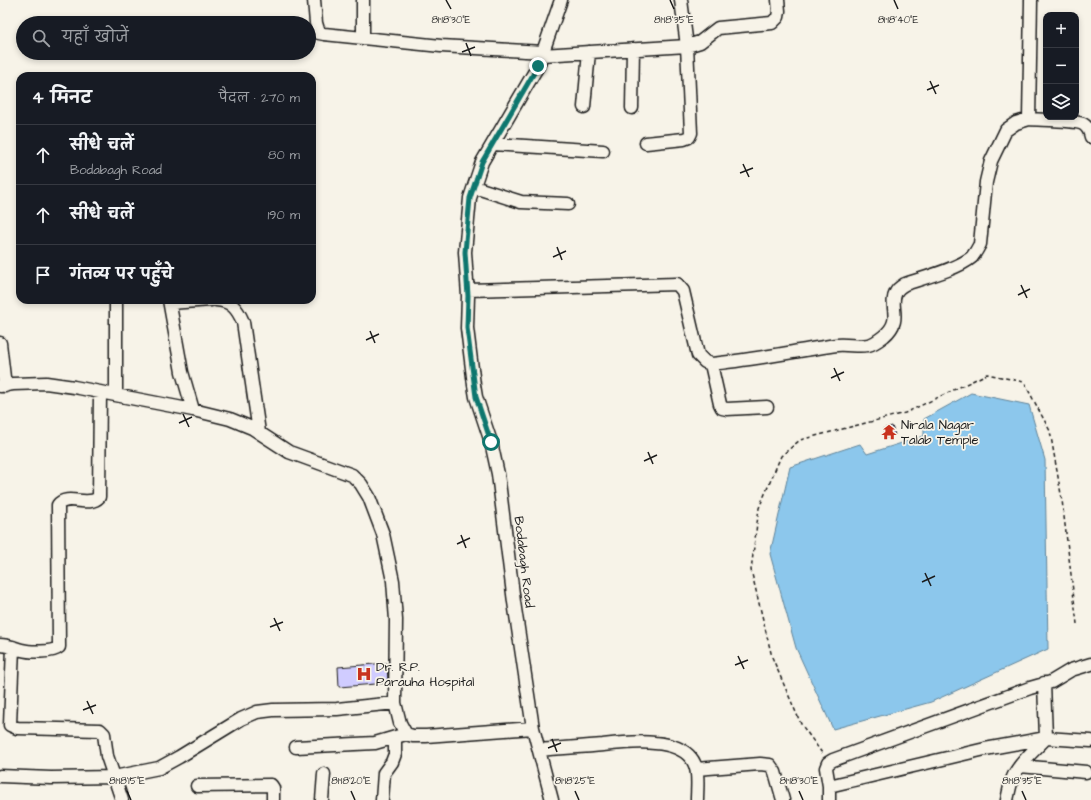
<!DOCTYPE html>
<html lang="hi">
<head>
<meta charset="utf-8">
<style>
	body { margin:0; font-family:"Architects Daughter","Playpen Sans Deva",sans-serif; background:#20242c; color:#f1f3f6 }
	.controls { position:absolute; right:12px; top:12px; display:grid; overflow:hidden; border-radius:8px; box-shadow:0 2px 6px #0003 }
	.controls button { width:36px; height:36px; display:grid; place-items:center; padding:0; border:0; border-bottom:1px solid #363941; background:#171b24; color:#f1f3f6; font:20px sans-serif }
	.stop { position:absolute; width:12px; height:12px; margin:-9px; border:3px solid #0f766e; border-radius:50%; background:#fff }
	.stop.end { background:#0f766e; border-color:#fff; box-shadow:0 1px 4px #0008 }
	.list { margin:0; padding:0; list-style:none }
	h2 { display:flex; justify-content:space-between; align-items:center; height:52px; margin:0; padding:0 16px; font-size:17px }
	h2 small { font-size:13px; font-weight:400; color:#9ea1a6 }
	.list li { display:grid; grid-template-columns:26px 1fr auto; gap:12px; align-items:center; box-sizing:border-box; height:60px; padding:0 16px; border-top:1px solid #363941 }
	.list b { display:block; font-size:15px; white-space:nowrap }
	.list p { margin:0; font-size:13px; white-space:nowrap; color:#9ea1a6 }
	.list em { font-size:13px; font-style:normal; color:#9ea1a6 }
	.icon { flex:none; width:22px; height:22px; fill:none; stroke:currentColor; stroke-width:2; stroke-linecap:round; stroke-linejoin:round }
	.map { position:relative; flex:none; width:1091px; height:800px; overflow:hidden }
	.search { position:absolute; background:#171b24; box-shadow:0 2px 6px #0003; left:16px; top:16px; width:300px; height:44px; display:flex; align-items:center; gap:10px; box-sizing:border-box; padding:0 14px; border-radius:22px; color:#9ea1a6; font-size:15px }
	.panel { position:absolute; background:#171b24; box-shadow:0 2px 6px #0003; left:16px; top:72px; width:300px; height:232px; border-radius:12px }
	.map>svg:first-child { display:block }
	.water { fill:#8cc7ec; stroke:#5f8399 }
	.building { fill:#d0ccff; stroke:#1c1c1c }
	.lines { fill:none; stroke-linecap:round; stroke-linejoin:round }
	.minor-casing { stroke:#1c1c1c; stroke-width:15 }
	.path { stroke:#1c1c1c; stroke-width:1.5; stroke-dasharray:4 3; stroke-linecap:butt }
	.minor { stroke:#f7f3e8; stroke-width:12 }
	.route { stroke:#0f766e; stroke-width:5 }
	.ticks { fill:none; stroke:#1c1c1c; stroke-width:1.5 }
	.labels { text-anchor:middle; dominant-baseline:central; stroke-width:3.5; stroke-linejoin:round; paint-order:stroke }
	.poi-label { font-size:13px; fill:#1c1c1c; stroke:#f7f3e8; text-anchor:start }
	.street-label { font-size:13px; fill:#1c1c1c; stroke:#f7f3e8 }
	.ticks-label { font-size:10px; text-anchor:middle; fill:#1c1c1c; stroke:#f7f3e8; stroke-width:3.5; stroke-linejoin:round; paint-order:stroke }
</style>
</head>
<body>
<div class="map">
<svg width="1091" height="800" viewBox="0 0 1091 800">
	<rect width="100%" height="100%" fill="#f7f3e8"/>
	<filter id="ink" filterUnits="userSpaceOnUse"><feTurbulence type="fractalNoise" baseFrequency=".025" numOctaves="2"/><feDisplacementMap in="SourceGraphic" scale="8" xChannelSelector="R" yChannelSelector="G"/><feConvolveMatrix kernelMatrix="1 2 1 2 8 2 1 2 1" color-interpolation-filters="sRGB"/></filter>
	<g filter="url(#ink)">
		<path class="water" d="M971 393 1029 405 1045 460 1048 649 931 702 833 729 796 648 770 554 790 467 860 444 867 454 924 436V419Z"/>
		<path class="building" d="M892 426 895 435 886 438 883 429Z
			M387 663 388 683 339 687 338 667Z"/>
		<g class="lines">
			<g class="minor-casing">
				<path id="minor" d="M314 0 316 23 319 33 324 34 441 46 543 52
					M363 38V0
					M542 55 687 46 700 42 718 28 772 23 778 17 779 11 778 0
					M584 107 589 52
					M632 108 633 49
					M1029 119 1031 0
					M646 143 684 139 689 137 691 133 687 46 681 0
					M493 144 603 151
					M474 187 521 202 568 204
					M468 290 677 284 683 291 698 355 705 362 711 364C753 360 795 351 837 345 848 344 858 347 868 345 874 344 879 340 884 336 904 319 888 307 896 292 898 288 902 286 905 284 923 278 958 269 972 257 975 253 978 248 980 244L986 182 991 161 1006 130 1016 123 1029 119C1040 120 1076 120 1083 124 1088 127 1090 132 1091 137
					M116 300V395
					M169 300 182 372 193 410
					M216 300C231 301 237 308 243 322L259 432
					M170 303 211 300
					M0 343 5 386
					M711 364 720 404 722 408 727 409 767 407
					M0 386 13 384 46 383 74 387 193 410 230 419 252 428 289 452 352 475 361 484 369 497 383 534 393 581 396 620 395 703 400 723 406 734 413 736H426L533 728
					M0 645C8 645 14 648 22 650 29 652 53 653 59 647L58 505C67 493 89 508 99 497L100 392
					M13 647 10 725 17 728 100 730 104 734 107 756 122 800
					M296 747 375 743 406 734
					M539 750C560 748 582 747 603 745 620 743 638 741 655 743 667 744 683 748 691 758 700 769 697 787 697 800
					M1020 766 1086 772
					M696 769 760 764 770 765 775 772 783 800
					M0 776 51 778 114 777 159 768 179 757 241 719 257 712 273 710 337 709 395 703
					M197 786 271 785 273 788V800
					M829 786 985 749 1046 738 1091 741
					M322 800 324 774
					M382 800 384 773 392 762 395 754V738
					M552 800 533 728 514 602 498 474 491 442 476 397 474 385 467 328 468 296 465 252 470 198 482 162 538 66 561 0
					M829 800V786L826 768 828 763 833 760 1030 688 1051 682 1071 670 1091 664
					M1007 800C1009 792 1010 783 1014 775 1021 761 1035 750 1046 738L1044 683"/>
			</g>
			<path class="path" d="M822 753 801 724 772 657 751 570 759 508 781 456 800 440 905 413 987 374 1024 382 1050 431 1062 500 1077 624"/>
			<use href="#minor" class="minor"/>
		</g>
	</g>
	<g class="lines" filter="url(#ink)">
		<path class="route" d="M491 442 476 397 467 328 468 296 465 252 470 198 482 162 538 66"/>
	</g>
	<path class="ticks" d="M446 0 451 9M670 0 674 9M894 0 898 9M466 43 471 56M462 52 475 47M930 81 936 94M927 90 939 85M743 164 749 177M740 173 753 168M557 247 562 260M553 257 566 251M1021 285 1027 298M1018 295 1030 289M370 331 375 343M366 340 379 334M834 368 840 381M831 378 844 372M183 414 189 427M179 423 192 417M648 452 653 464M644 461 657 455M461 535 466 548M457 544 470 538M925 573 931 586M922 582 935 576M274 618 280 631M270 627 283 622M738 656 744 669M735 665 748 660M87 701 93 714M83 710 96 705M552 739 557 752M548 748 561 743M127 791 131 800M351 791 355 800M575 791 579 800M799 791 803 800M1022 791 1026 800"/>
	<defs>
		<g id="temple-bare" transform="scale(1.2)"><path d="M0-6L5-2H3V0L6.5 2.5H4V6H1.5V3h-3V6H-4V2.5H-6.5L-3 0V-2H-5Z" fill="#c8321e" stroke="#f7f3e8" stroke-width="2.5" paint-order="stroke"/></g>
		<g id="hospital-bare" transform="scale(1.2)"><path d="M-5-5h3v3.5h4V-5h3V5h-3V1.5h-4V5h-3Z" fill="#c8321e" stroke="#f7f3e8" stroke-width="2.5" paint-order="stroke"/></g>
	</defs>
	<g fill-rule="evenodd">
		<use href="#temple-bare" x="889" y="432"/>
		<use href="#hospital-bare" x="364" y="674"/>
	</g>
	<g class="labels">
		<g class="poi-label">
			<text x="901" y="425">Nirala Nagar<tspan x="901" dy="15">Talab Temple</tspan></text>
			<text x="376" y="667">Dr. R.P.<tspan x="376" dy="15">Parauha Hospital</tspan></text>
		</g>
		<g class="street-label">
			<text transform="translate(524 562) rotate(83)">Bodabagh Road</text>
		</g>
	</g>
	<g class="ticks-label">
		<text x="451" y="23">81°18'30"E</text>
		<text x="898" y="23">81°18'40"E</text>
		<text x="674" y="23">81°18'35"E</text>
		<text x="127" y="784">81°18'15"E</text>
		<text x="351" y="784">81°18'20"E</text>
		<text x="575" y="784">81°18'25"E</text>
		<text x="799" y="784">81°18'30"E</text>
		<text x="1022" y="784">81°18'35"E</text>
	</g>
</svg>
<div class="controls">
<button>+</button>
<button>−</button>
<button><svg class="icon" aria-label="layers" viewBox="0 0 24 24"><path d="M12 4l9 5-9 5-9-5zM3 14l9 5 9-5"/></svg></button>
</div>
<div class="stop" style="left:491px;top:442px"></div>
<div class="stop end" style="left:538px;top:66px"></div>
<div class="search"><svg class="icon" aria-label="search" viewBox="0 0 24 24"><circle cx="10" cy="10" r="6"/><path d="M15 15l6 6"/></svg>यहाँ खोजें</div>
<section class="panel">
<h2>4 मिनट<small>पैदल · 270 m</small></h2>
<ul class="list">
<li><svg class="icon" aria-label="ahead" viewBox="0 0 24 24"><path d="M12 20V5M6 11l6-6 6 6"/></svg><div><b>सीधे चलें</b><p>Bodabagh Road</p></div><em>80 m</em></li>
<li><svg class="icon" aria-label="ahead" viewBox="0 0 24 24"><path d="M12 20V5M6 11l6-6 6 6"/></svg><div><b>सीधे चलें</b></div><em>190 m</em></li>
<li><svg class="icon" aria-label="arrive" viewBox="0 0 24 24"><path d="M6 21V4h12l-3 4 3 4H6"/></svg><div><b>गंतव्य पर पहुँचे</b></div></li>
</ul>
</section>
</div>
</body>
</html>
